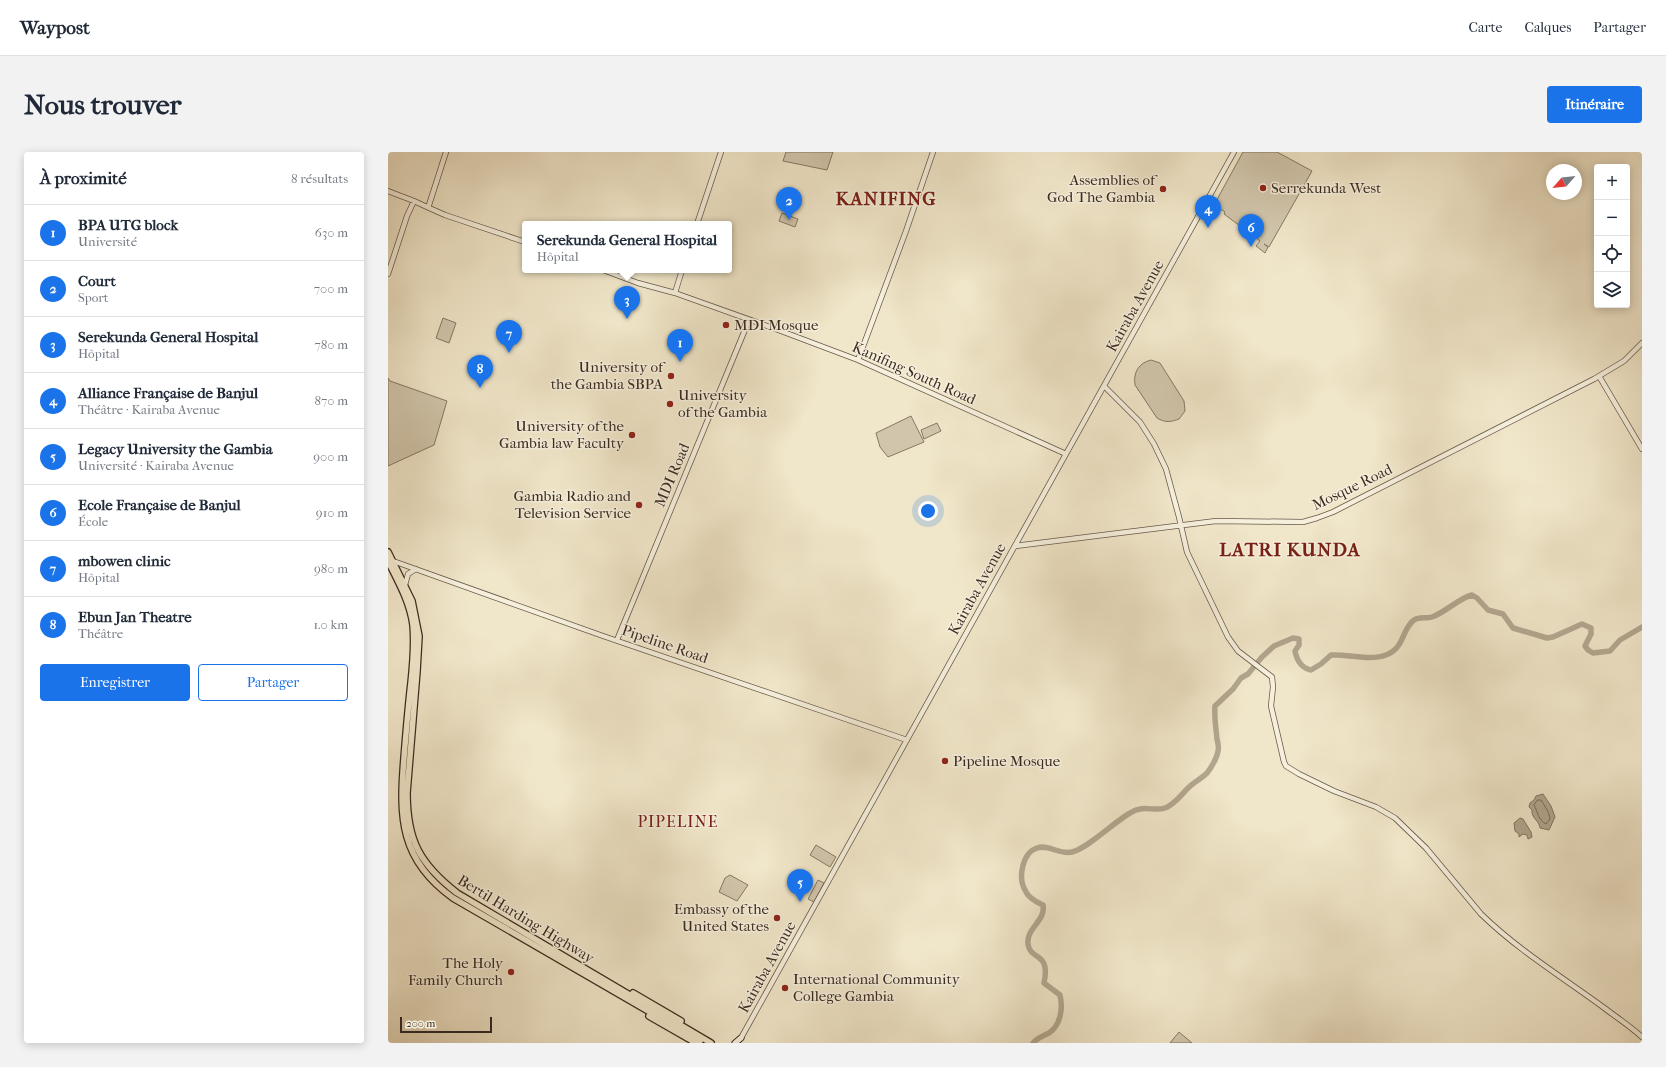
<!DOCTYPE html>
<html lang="fr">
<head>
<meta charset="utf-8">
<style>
	body { margin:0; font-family:"IM FELL French Canon",serif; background:#f2f2f3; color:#1f2937 }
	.controls { position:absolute; right:12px; top:12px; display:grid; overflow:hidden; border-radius:4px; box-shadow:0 2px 10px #0003 }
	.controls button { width:36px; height:36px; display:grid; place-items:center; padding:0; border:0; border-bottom:1px solid #e0e1e3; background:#fff; color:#1f2937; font:20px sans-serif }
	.compass { position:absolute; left:1158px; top:12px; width:36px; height:36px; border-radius:50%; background:#fff; box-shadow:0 2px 10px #0003; rotate:243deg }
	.scale { position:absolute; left:12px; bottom:10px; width:92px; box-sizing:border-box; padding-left:4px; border:2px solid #3b2a1f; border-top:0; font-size:11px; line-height:14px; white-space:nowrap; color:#3b2a1f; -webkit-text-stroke:3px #f5efdc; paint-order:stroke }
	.you { position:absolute; left:540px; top:359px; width:14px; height:14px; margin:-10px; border:3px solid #fff; border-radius:50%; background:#1a73e8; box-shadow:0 0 0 6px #1a73e833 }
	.badge { display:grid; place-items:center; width:26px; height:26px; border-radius:50%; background:#1a73e8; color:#fff; font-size:13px; font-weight:700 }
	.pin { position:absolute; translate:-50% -33px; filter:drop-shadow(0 1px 2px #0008) }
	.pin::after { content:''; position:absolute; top:21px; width:14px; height:12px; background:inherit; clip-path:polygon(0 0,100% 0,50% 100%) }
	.popup { position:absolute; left:134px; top:69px; width:210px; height:52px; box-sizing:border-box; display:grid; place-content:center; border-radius:4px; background:#fff; filter:drop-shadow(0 1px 3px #0005); font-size:13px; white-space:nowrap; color:#747a83 }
	.popup b { font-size:15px; color:#1f2937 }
	.popup::after { content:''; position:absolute; left:50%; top:100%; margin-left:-8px; border:8px solid transparent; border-top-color:#fff }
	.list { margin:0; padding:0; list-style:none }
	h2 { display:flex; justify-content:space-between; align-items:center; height:52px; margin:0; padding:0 16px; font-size:17px }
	h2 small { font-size:13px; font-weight:400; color:#747a83 }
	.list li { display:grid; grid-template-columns:26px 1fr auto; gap:12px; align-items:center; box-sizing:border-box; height:56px; padding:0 16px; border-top:1px solid #e0e1e3 }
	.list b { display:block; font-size:15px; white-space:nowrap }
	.list p { margin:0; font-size:13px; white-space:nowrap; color:#747a83 }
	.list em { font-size:13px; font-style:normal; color:#747a83 }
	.actions { display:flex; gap:8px; padding:12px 16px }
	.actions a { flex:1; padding:9px 0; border:1px solid #1a73e8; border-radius:4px; text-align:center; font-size:14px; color:#1a73e8 }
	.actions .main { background:#1a73e8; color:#fff }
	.icon { flex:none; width:22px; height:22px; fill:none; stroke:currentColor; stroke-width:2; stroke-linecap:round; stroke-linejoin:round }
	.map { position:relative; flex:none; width:1254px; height:891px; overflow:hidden; border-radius:4px }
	header { display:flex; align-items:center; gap:24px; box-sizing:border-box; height:56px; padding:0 20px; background:#fff; border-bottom:1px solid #e0e1e3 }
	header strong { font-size:19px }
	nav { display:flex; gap:22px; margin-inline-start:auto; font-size:14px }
	.intro { display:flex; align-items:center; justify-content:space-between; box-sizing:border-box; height:96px; padding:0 24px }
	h1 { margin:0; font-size:28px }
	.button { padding:10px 18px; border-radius:4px; background:#1a73e8; color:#fff; font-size:14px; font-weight:700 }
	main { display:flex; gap:24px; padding:0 24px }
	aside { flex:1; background:#fff; border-radius:4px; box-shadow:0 2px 10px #0003 }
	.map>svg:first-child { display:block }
	.green { fill:#d1c6ac; stroke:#867866 }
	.water { fill:#b2a68f; stroke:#827462 }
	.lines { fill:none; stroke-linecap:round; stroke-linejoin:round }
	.shore { stroke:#766857; stroke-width:1 }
	.river { stroke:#b2a68f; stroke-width:5.5 }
	.tertiary-casing { stroke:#68594a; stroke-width:6 }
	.secondary-casing { stroke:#3b2a1f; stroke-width:7 }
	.primary-casing { stroke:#3b2a1f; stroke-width:8 }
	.tertiary { stroke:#f5efdc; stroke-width:4.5 }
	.secondary { stroke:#f5efdc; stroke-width:5 }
	.primary { stroke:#f0e6c9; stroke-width:5.5 }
	.poi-dot { fill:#8f2418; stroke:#f5efdc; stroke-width:1.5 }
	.labels { text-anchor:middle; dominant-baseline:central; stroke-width:3; stroke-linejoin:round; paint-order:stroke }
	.poi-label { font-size:15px; fill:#3b2a1f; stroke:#f5efdc; text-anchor:end }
	.street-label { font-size:15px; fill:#3b2a1f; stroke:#f5efdc }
	.neighbourhood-label { font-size:16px; letter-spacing:1px; fill:#7a1f14; stroke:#f5efdc }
	.district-label { font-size:19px; font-weight:bold; letter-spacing:1px; fill:#7a1f14; stroke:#f5efdc }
</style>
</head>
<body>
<header>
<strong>Waypost</strong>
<nav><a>Carte</a><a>Calques</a><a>Partager</a></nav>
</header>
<div class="intro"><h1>Nous trouver</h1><a class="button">Itinéraire</a></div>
<main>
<aside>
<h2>À proximité<small>8 résultats</small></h2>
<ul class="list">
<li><span class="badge">1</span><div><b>BPA UTG block</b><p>Université</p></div><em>630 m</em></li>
<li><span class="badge">2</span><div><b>Court</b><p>Sport</p></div><em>700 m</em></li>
<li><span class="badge">3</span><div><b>Serekunda General Hospital</b><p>Hôpital</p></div><em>780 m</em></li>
<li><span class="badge">4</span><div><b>Alliance Française de Banjul</b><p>Théâtre · Kairaba Avenue</p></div><em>870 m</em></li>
<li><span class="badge">5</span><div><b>Legacy University the Gambia</b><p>Université · Kairaba Avenue</p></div><em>900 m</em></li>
<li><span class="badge">6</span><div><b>Ecole Française de Banjul</b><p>École</p></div><em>910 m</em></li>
<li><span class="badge">7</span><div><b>mbowen clinic</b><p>Hôpital</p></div><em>980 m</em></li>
<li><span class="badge">8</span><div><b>Ebun Jan Theatre</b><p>Théâtre</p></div><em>1.0 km</em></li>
</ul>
<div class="actions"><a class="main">Enregistrer</a><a>Partager</a></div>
</aside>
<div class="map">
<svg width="1254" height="891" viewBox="0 0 1254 891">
	<rect width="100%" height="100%" fill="#f0e6c9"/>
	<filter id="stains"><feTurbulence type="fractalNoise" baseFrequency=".005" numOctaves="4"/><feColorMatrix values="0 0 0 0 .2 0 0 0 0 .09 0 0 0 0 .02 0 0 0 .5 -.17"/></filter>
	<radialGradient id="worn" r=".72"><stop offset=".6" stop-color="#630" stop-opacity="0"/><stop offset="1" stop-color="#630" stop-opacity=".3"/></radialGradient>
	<path class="green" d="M398 0H445L439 18 395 9Z
		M855 0H889L924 19 881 95 876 92 880 95 877 101 868 94 872 89 836 62 837 60 826 53Z
		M394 61 410 67 407 75 391 69Z
		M55 166 68 171 61 191 48 186Z
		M763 208 772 211 796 249 797 259 791 267C783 270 777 271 769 266L747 233C745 220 751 211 763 208Z
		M0 226 2 229 59 249 46 293 0 314Z
		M523 264 536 290 500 305 492 295 488 281Z
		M549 271 553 279 536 287 533 278Z
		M428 693 448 705 442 715 422 703Z
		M342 723 360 733 349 749 331 740 337 726Z
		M430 728 436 731 426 750 420 747Z
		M791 880 804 891H782Z"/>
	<path class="water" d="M1155 642 1163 654 1167 665 1161 678 1152 676C1151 668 1143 666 1144 658L1141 655 1142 651 1146 648 1148 644Z
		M1132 666 1135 667 1143 680 1144 685 1140 687 1139 683 1135 682 1131 685V682L1127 679 1126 671Z"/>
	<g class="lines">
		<path class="shore" d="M1150 648H1153C1157 655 1161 659 1162 667L1158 672C1150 668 1150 660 1146 653Z"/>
		<path class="river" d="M645 891C650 885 655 884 661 881 673 873 675 856 672 843L656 831C663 799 642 809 640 792 638 776 658 769 655 753 648 750 640 746 637 738 630 726 634 701 649 696 661 692 671 703 684 700 700 696 726 670 742 661 756 652 766 660 777 656 786 653 794 642 800 636 806 630 813 627 819 621 823 616 829 606 830 599 831 596 830 591 829 587 828 576 826 565 827 554L845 537 853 526 860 522 874 505 886 494 905 486 911 487V493L907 499C909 509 913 516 923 518L933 512 943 503C961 502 982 509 998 503 1017 496 1013 478 1026 468 1032 464 1038 467 1044 465 1058 460 1071 446 1084 443L1089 446 1100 458 1115 462 1125 476 1159 486 1165 485 1194 472 1203 476V482L1197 494 1200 498 1205 501 1222 499 1232 488 1254 475"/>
		<g class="tertiary-casing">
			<path id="tertiary" d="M0 39 26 49
				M39 55 57 63 137 90
				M309 72 333 0
				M215 118 250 131 287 141 385 176 470 208 678 302
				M0 122 19 64 26 49 39 55 41 53 58 0
				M287 141 294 118
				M470 208 518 79 545 0
				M1211 224 1254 297
				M716 234 752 270 766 292 778 317 791 365 799 400 840 485 850 499 884 525 885 535 883 554 896 610 898 614 911 622 946 639 988 655 1007 666 1038 696 1093 762C1130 798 1174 825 1215 855 1228 865 1242 874 1254 885
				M627 394 828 369 915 370 929 366 945 360 1206 227 1236 209 1254 191
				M5 409 215 484 519 588
				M17 433 20 422 28 417
				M229 488 361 168
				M353 886 846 0"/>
		</g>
		<g class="secondary-casing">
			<path id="secondary" d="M347 891 353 886"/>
		</g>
		<g class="primary-casing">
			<path id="primary" d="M0 400 24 449 31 484 29 519 19 641C19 689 32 712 69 741L323 891
				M0 409C10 429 22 450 25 473 27 493 25 512 23 531 20 556 18 581 16 606 11 666 12 708 65 746L312 889
				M245 841 293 869
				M261 864 308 891"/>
		</g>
		<use href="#tertiary" class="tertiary"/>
		<use href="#secondary" class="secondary"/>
		<use href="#primary" class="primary"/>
	</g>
	<g class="poi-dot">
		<circle cx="875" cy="36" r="4"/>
		<circle cx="775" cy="37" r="4"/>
		<circle cx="338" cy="173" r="4"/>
		<circle cx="283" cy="224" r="4"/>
		<circle cx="282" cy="252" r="4"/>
		<circle cx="244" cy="283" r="4"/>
		<circle cx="251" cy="353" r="4"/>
		<circle cx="557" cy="609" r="4"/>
		<circle cx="389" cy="766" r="4"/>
		<circle cx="123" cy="820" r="4"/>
		<circle cx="397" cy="836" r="4"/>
	</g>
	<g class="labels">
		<g class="poi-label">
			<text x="767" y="28">Assemblies of<tspan x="767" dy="17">God The Gambia</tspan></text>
			<text x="883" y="36" text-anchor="start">Serrekunda West</text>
			<text x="346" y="173" text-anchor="start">MDI Mosque</text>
			<text x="275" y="215">University of<tspan x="275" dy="17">the Gambia SBPA</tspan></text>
			<text x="290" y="243" text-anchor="start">University<tspan x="290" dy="17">of the Gambia</tspan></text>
			<text x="236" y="274">University of the<tspan x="236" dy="17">Gambia law Faculty</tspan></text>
			<text x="243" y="344">Gambia Radio and<tspan x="243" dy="17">Television Service</tspan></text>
			<text x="565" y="609" text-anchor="start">Pipeline Mosque</text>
			<text x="381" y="757">Embassy of the<tspan x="381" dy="17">United States</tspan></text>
			<text x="115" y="811">The Holy<tspan x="115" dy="17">Family Church</tspan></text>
			<text x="405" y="827" text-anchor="start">International Community<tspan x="405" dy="17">College Gambia</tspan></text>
		</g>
		<g class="street-label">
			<text transform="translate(747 154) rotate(-61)">Kairaba Avenue</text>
			<text transform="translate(526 221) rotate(24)">Kanifing South Road</text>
			<text transform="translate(284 323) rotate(-67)">MDI Road</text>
			<text transform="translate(964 335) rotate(-26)">Mosque Road</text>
			<text transform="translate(589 437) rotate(-61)">Kairaba Avenue</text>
			<text transform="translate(277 492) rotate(19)">Pipeline Road</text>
			<text transform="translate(138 767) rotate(31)">Bertil Harding Highway</text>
			<text transform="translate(379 815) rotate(-61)">Kairaba Avenue</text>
		</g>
		<g class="neighbourhood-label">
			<text x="290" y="669">PIPELINE</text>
		</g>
		<g class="district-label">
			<text x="498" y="47">KANIFING</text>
			<text x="902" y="398">LATRI KUNDA</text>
		</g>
	</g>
	<rect width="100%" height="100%" filter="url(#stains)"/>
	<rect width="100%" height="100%" fill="url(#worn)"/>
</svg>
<div class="controls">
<button>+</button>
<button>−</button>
<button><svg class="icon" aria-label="locate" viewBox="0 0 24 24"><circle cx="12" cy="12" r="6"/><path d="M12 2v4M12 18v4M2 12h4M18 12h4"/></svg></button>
<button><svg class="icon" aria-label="layers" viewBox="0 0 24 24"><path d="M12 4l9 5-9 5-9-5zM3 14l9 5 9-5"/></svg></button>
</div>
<svg class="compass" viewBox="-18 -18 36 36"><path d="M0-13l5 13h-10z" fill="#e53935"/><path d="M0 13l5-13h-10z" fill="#747a83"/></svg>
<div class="scale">200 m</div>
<div class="you"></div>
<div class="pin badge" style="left:292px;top:210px">1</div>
<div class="pin badge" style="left:401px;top:68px">2</div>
<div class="pin badge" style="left:239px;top:167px">3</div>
<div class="popup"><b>Serekunda General Hospital</b>Hôpital</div>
<div class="pin badge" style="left:820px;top:76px">4</div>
<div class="pin badge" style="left:412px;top:750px">5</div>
<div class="pin badge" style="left:863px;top:95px">6</div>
<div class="pin badge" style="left:121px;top:201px">7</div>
<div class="pin badge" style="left:92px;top:236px">8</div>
</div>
</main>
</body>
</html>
